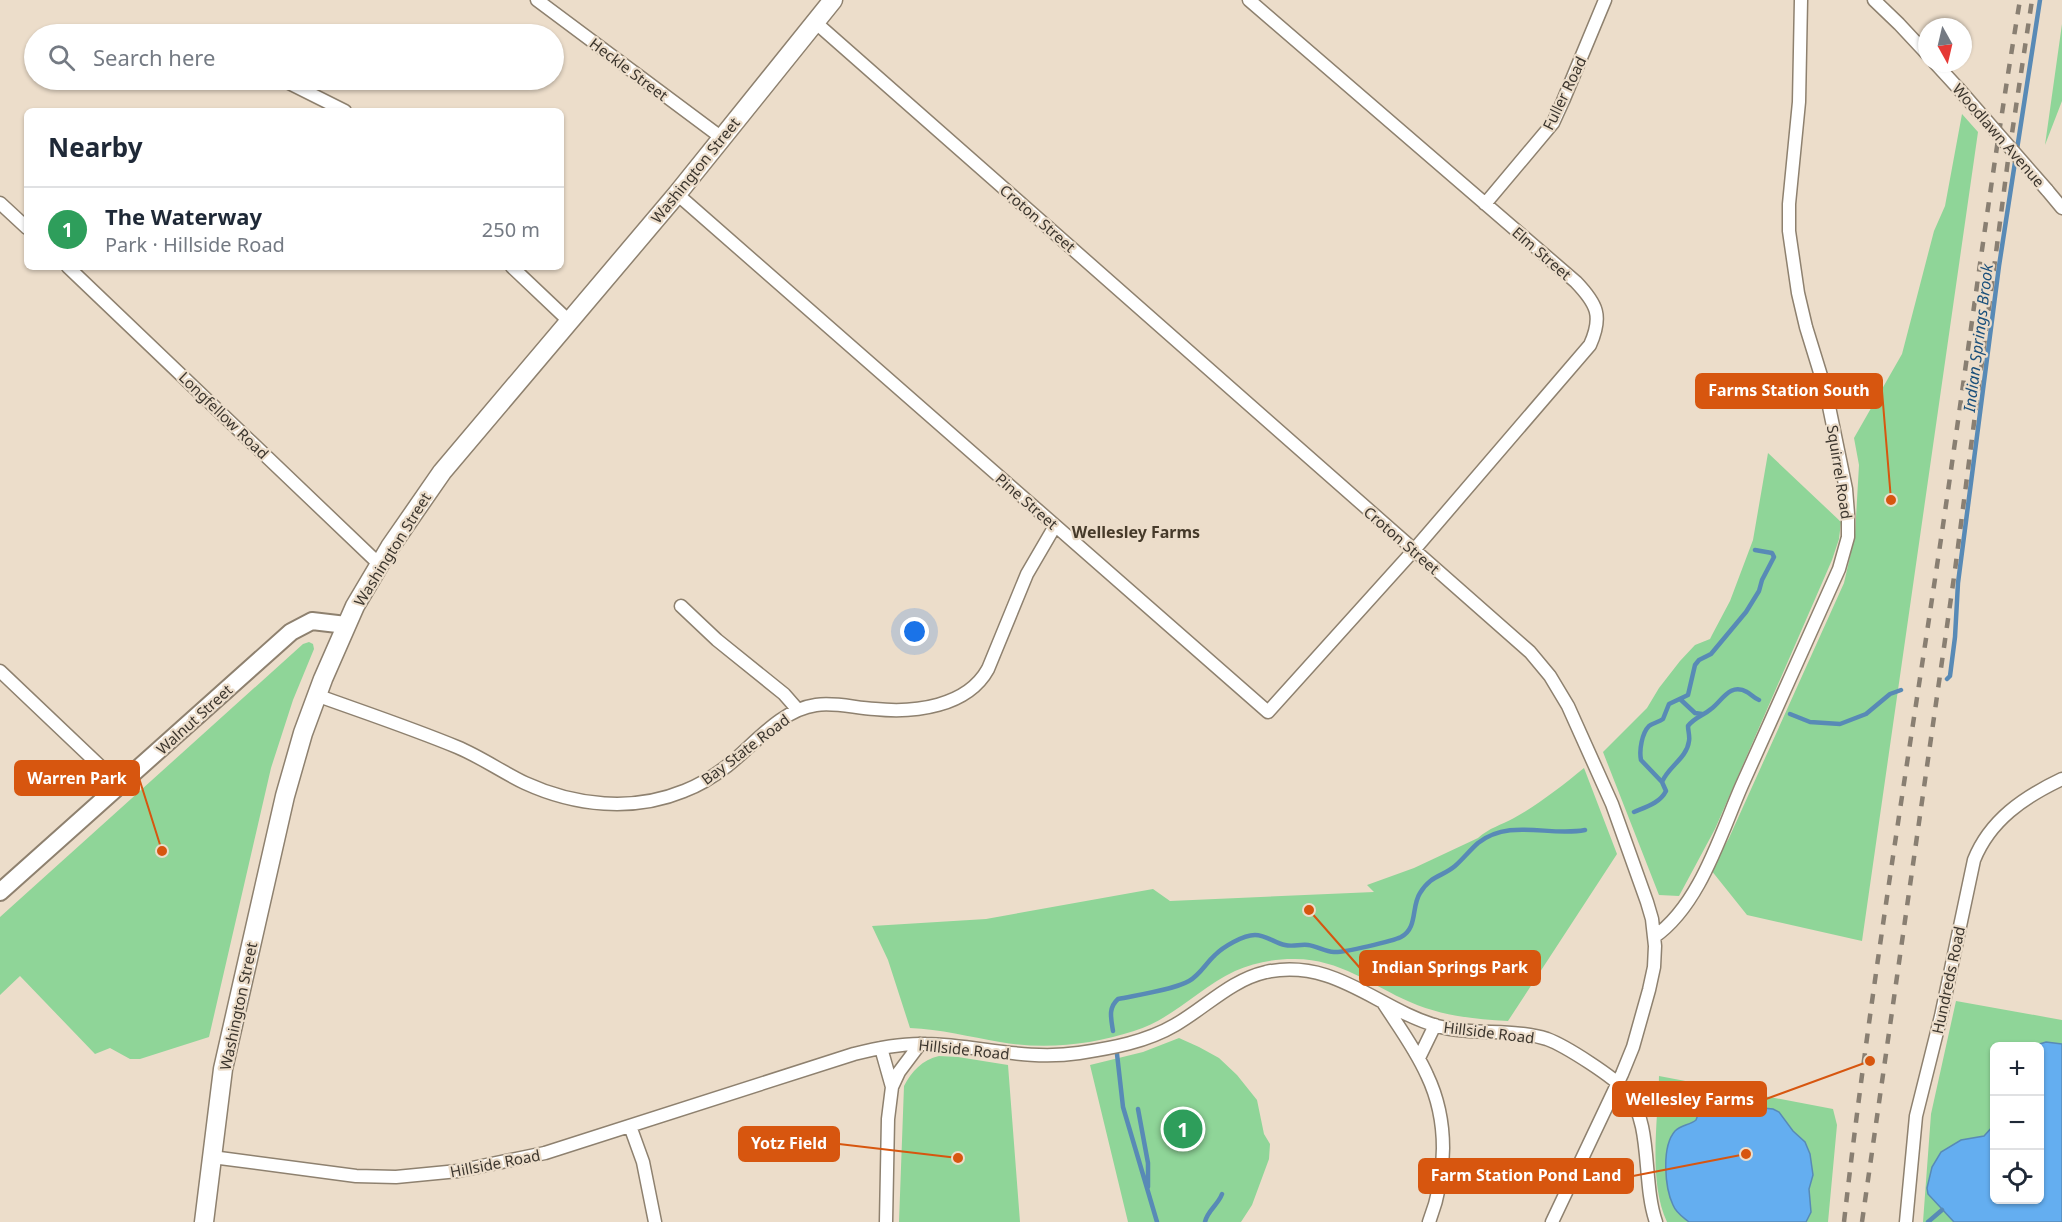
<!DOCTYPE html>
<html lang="en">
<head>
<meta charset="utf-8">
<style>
	body { margin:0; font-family:"Noto Sans",sans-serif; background:#f2f2f3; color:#1f2937 }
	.controls { position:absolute; right:18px; bottom:18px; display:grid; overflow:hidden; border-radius:9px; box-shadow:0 2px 4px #0004 }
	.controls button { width:54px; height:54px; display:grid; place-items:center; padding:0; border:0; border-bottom:2px solid #e0e1e3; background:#fff; color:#1f2937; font:30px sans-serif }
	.compass { position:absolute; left:1918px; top:18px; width:54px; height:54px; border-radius:50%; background:#fff; box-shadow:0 2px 4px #0004; rotate:172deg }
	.you { position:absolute; left:915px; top:632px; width:21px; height:21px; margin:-15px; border:4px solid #fff; border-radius:50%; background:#1a73e8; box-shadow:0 0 0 9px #1a73e833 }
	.badge { display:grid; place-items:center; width:39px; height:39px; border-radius:50%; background:#6c3cb3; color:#fff; font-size:20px; font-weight:700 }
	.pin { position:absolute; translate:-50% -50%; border:3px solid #fff; box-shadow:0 2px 6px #0006 }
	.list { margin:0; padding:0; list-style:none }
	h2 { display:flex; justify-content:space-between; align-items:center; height:78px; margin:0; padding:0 24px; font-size:26px }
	h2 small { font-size:20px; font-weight:400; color:#747a83 }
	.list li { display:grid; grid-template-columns:39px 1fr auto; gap:18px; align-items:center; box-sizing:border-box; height:84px; padding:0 24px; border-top:2px solid #e0e1e3 }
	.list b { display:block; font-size:22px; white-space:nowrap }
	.list p { margin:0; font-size:20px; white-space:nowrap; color:#747a83 }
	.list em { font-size:20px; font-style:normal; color:#747a83 }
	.icon { flex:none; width:33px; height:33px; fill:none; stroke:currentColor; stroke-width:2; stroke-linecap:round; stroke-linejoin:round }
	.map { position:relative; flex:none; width:2062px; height:1222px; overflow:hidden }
	.search { position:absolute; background:#fff; box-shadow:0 2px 4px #0004; left:24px; top:24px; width:540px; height:66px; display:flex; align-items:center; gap:15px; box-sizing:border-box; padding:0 21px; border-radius:33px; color:#747a83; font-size:22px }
	.panel { position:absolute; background:#fff; box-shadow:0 2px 4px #0004; left:24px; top:108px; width:540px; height:162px; border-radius:9px }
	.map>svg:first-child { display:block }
	.green { fill:#8fd598; fill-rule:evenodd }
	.water { fill:#64aef0; stroke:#588ab6; stroke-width:1.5 }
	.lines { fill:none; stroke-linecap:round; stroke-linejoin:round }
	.stream { stroke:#588ab6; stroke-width:4.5 }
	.street-casing { stroke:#8e816f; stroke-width:15 }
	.secondary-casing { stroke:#8e816f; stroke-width:20 }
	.primary-casing { stroke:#8e816f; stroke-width:21 }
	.street { stroke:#fff; stroke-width:12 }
	.secondary { stroke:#fff; stroke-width:16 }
	.primary { stroke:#fff; stroke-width:18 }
	.rail { stroke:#897f72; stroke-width:4.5; stroke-dasharray:10 10; stroke-linecap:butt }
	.street-bridge-casing { stroke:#8e816f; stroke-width:15; stroke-linecap:butt }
	.street-bridge { stroke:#fff; stroke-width:12 }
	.labels { text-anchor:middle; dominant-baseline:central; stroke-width:4.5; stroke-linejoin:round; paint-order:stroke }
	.street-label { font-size:15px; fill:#3c362e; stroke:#ecddca }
	.water-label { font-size:16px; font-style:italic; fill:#1b507b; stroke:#ecddca }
	.neighbourhood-label { font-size:16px; font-weight:bold; fill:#463a2a; stroke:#ecddca }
	.leader { fill:none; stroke:#d7560f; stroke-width:2 }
	.callout-dot { fill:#d7560f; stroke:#ecddca; stroke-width:2 }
	.callout { fill:#d7560f; stroke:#d7560f; stroke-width:2 }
	.callout-label { font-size:16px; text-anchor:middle; font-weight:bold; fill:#fff }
</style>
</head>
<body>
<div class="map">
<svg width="2062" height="1222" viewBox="0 0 2062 1222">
	<rect width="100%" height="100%" fill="#ecddca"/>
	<path class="green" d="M2062 24V101L2045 145Z
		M1962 114 1978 132 1862 941 1747 915 1711 870 1729 838 1844 583 1855 535 1859 465 1854 438 1902 354 1934 231 1945 206Z
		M1768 453 1841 522 1839 539 1832 560 1715 829 1679 896 1659 895 1603 752 1647 708 1659 688 1680 661 1695 645 1710 639 1712 635 1730 601 1753 540Z
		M309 642 313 644 314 649 293 700 271 768 209 1037 140 1059H130L110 1048 95 1054 20 976 0 995V917L303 644Z
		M1584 768 1617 854 1508 1021C1474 1019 1442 1016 1410 1002 1371 985 1338 958 1293 959 1273 959 1253 963 1235 971 1199 988 1173 1019 1134 1031 1091 1045 1045 1050 1000 1042 970 1037 940 1029 910 1028L888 960 872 926 986 919 1153 889 1170 901 1374 892 1367 885 1414 868 1478 838C1489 828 1501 825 1514 818 1539 804 1562 786 1584 768Z
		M1956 1001 2062 1020V1222H1923L1931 1114ZM1994 1046H2040V1200H1994Z
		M1179 1038 1199 1047 1219 1058 1237 1075 1257 1100 1264 1134 1270 1144 1269 1159 1252 1205 1241 1222H1128L1090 1065 1143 1052Z
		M939 1056 958 1057 1008 1065 1020 1222H899L904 1086C912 1071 922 1060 939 1056Z
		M1659 1076 1833 1109 1837 1125 1828 1222H1667C1648 1181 1658 1121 1659 1076Z"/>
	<path class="water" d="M2046 1042 2062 1044V1222H1954L1928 1194 1927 1188 1932 1167 1941 1152 1961 1140 1984 1136 1994 1125V1200H2040V1046H2033Z
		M1722 1097 1730 1098 1753 1107 1773 1109 1779 1112 1793 1131 1805 1142 1810 1154 1813 1175 1809 1189 1811 1212 1806 1222H1689C1683 1217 1676 1213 1673 1205 1665 1188 1661 1147 1675 1131 1681 1125 1690 1125 1696 1120L1701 1106Z"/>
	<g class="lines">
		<path class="stream" d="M1947 679 1950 676 1955 637 1958 583 1999 266 2040 0
			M1680 699 1695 713 1702 714
			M1790 714 1810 722 1840 724 1866 714 1890 694 1901 690
			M1662 782 1641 760C1639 750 1642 733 1649 726 1653 723 1659 722 1663 719L1669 704 1688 695 1695 665 1699 660 1711 654 1746 612 1759 591 1762 580 1774 557 1772 553 1755 550
			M1634 812C1646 807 1660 803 1666 791L1662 782C1668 767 1687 758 1689 741 1690 736 1688 731 1688 726 1695 717 1703 716 1711 709 1722 701 1730 682 1747 692 1751 694 1754 698 1759 700
			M1113 1031C1111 1018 1108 1008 1118 999 1137 995 1173 990 1189 981 1200 975 1206 963 1215 955 1223 947 1243 935 1255 935 1266 935 1275 943 1285 945 1293 947 1300 944 1308 945 1317 946 1325 952 1334 952 1343 953 1393 941 1401 937 1418 928 1411 907 1420 893 1431 875 1442 877 1455 866 1463 859 1470 850 1478 843 1510 818 1549 837 1585 830
			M1117 1054 1123 1107 1157 1222
			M1138 1109 1148 1163V1187
			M1205 1222C1207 1211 1218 1205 1222 1194
			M1928 1222 1942 1210"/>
		<g class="street-casing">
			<path id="street" d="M537 0 722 138
				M1874 0 1899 24 1927 54
				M815 22 1530 652 1550 676 1568 706 1612 804 1647 902 1652 919 1655 946 1654 967 1649 990 1633 1047 1622 1074 1552 1222
				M1935 63 1958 88
				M283 80 345 111
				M2047 190 2062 208
				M677 194 1268 712 1414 550 1590 345C1603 316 1597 304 1576 282L1249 0
				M0 203 27 228
				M1485 204 1553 123 1563 101 1605 0
				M68 267 379 564
				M512 267 570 322
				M681 606 717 640 784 694 798 710
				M0 671 120 785
				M316 695C363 712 411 728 457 747 481 757 502 772 525 783 575 806 633 812 684 791 700 785 714 776 727 766 754 745 780 710 816 705 835 702 855 708 875 709 914 713 967 707 988 669L1027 574 1055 526
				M1654 937C1700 905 1720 835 1742 785 1774 713 1807 641 1839 569L1848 537V514L1846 489 1826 392 1806 327 1798 293 1789 231V204L1799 102 1801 0
				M1384 1004C1399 1027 1416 1050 1427 1075 1449 1121 1447 1175 1429 1222
				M881 1048 892 1087
				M1419 1058 1435 1025
				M630 1126 643 1162 655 1222
				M212 1157 356 1176 396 1177 458 1171 545 1153 854 1054C877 1048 902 1043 926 1044 978 1045 1025 1061 1079 1053 1112 1048 1146 1042 1175 1025 1206 1007 1231 980 1266 972 1335 958 1376 1008 1437 1026 1473 1036 1513 1028 1547 1039 1566 1046 1614 1077 1627 1092 1653 1125 1642 1182 1656 1222
				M886 1222 888 1119 892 1087 899 1072 920 1044
				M1906 1222 1916 1116 1941 1016 1974 860C1990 820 2024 797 2062 779"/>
		</g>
		<g class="secondary-casing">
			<path id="secondary" d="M0 892 291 632 312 621 346 625"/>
		</g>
		<g class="primary-casing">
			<path id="primary" d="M204 1222 223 1069 285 796 303 733 323 679 355 606 390 547 442 472 677 194 833 0"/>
		</g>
		<use href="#street" class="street"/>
		<use href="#secondary" class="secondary"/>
		<use href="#primary" class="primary"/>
		<path class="rail" d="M1844 1222C1869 1000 1905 780 1938 559 1966 372 1989 186 2020 0
			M1862 1222 1955 570 2008 160 2032 0"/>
		<g class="street-bridge-casing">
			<path id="street-bridge" d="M1958 88 2047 190"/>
		</g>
		<use href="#street-bridge" class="street-bridge"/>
	</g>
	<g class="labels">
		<g class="street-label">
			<text transform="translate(629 69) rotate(37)">Heckle Street</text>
			<text transform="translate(1564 93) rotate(-64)">Fuller Road</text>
			<text transform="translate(1999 135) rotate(49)">Woodlawn Avenue</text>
			<text transform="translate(695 170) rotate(-51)">Washington Street</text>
			<text transform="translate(1038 218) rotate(41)">Croton Street</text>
			<text transform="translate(1542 253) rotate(41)">Elm Street</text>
			<text transform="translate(224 415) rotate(44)">Longfellow Road</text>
			<text transform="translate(1840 472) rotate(81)">Squirrel Road</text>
			<text transform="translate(1027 501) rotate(41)">Pine Street</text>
			<text transform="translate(1402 540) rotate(41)">Croton Street</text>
			<text transform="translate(392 549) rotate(-58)">Washington Street</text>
			<text transform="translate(194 719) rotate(-42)">Walnut Street</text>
			<text transform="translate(745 749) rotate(-37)">Bay State Road</text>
			<text transform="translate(1948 980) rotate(-78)">Hundreds Road</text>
			<text transform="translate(238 1006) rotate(-78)">Washington Street</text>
			<text transform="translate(1489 1032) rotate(7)">Hillside Road</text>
			<text transform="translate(964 1049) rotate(6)">Hillside Road</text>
			<text transform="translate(495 1163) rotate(-11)">Hillside Road</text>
		</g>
		<g class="water-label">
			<text transform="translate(1978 338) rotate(-83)">Indian Springs Brook</text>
		</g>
		<g class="neighbourhood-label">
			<text x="1136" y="532">Wellesley Farms</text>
		</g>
	</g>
	<path class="leader" d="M1891 500L1882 391M162 851L139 778M1309 910L1360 968M1870 1061L1766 1099M958 1158L839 1144M1746 1154L1633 1176"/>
	<g class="callout-dot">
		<circle cx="1891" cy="500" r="6"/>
		<circle cx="162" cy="851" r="6"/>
		<circle cx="1309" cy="910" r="6"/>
		<circle cx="1870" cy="1061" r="6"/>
		<circle cx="958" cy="1158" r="6"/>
		<circle cx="1746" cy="1154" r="6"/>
	</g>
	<g class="callout">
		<rect x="1696" y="374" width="186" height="34" rx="6"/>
		<rect x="15" y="761" width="124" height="34" rx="6"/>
		<rect x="1360" y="951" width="180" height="34" rx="6"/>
		<rect x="1613" y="1082" width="153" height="34" rx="6"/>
		<rect x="739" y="1127" width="100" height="34" rx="6"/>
		<rect x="1419" y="1159" width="214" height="34" rx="6"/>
	</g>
	<g class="callout-label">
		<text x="1789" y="396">Farms Station South</text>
		<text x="77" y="784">Warren Park</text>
		<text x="1450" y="973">Indian Springs Park</text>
		<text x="1690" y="1105">Wellesley Farms</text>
		<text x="789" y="1149">Yotz Field</text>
		<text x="1526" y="1181">Farm Station Pond Land</text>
	</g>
</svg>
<div class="controls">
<button>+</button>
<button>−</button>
<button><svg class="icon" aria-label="locate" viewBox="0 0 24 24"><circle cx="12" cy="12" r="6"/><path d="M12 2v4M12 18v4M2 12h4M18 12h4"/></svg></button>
</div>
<svg class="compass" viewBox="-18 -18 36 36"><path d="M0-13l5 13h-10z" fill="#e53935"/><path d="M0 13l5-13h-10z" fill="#747a83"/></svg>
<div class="you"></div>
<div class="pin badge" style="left:1183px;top:1129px;background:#2e9e5b">1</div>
<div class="search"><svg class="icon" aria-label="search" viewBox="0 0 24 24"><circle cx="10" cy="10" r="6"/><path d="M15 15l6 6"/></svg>Search here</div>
<section class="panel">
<h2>Nearby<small></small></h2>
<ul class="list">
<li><span class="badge" style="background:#2e9e5b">1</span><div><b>The Waterway</b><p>Park · Hillside Road</p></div><em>250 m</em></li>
</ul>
</section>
</div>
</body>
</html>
